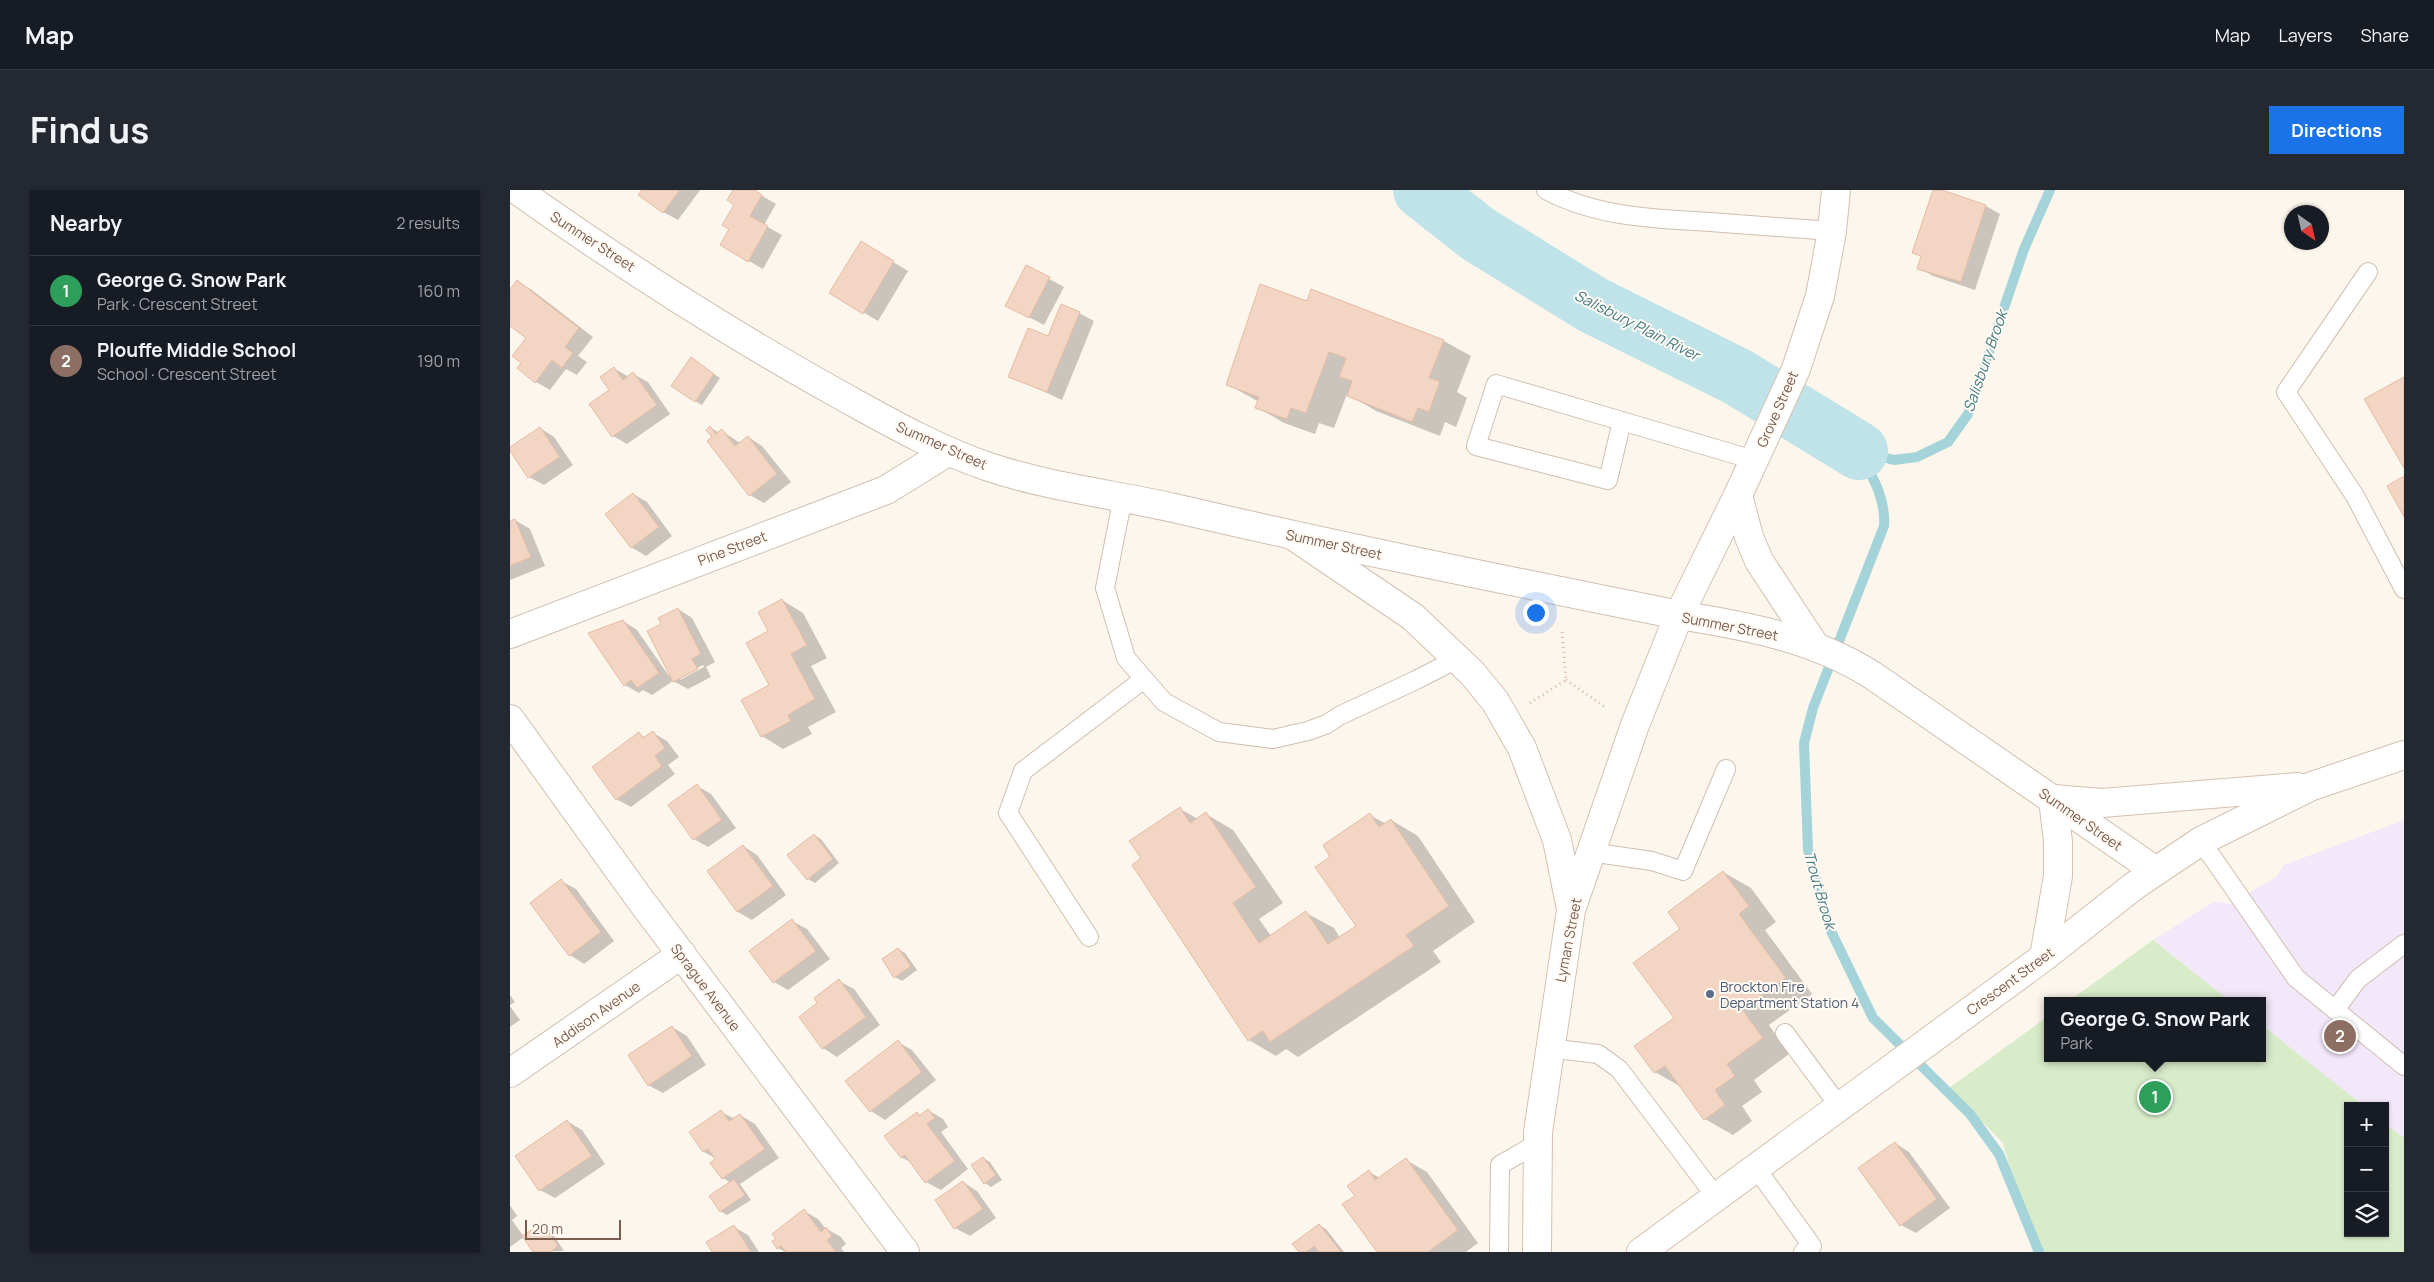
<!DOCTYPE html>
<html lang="en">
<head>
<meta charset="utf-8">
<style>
	body { margin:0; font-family:Manrope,sans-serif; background:#242831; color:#f1f3f6 }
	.controls { position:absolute; right:15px; bottom:15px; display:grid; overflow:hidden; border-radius:0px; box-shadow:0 1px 4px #0004 }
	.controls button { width:45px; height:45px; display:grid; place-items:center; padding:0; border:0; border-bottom:1px solid #363941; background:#171b24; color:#f1f3f6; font:25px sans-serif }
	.compass { position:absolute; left:1774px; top:15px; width:45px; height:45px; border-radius:50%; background:#171b24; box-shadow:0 1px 4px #0004; rotate:146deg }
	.scale { position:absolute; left:15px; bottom:12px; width:96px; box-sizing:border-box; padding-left:5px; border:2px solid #7a5c4d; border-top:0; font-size:14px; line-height:18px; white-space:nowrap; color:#7a5c4d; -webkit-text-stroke:4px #fffaf3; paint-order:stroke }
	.you { position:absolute; left:1025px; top:422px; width:18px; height:18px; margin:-12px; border:4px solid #fff; border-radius:50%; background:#1a73e8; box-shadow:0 0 0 8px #1a73e833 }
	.badge { display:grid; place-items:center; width:32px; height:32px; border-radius:50%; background:#1a73e8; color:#fff; font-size:16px; font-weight:700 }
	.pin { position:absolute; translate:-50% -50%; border:2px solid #fff; box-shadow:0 1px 5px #0006 }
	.popup { position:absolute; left:1534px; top:807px; width:222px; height:65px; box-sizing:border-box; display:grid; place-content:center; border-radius:0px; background:#171b24; filter:drop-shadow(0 1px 4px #0005); font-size:16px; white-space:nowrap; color:#9ea1a6 }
	.popup b { font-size:19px; color:#f1f3f6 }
	.popup::after { content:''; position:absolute; left:50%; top:100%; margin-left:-10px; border:10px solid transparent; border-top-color:#171b24 }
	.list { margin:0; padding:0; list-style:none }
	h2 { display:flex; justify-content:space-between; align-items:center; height:65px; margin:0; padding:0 20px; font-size:21px }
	h2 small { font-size:16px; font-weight:400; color:#9ea1a6 }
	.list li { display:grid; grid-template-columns:32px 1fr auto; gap:15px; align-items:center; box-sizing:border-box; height:70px; padding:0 20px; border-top:1px solid #363941 }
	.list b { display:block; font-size:19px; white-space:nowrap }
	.list p { margin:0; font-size:16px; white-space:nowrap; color:#9ea1a6 }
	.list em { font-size:16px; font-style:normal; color:#9ea1a6 }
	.icon { flex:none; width:28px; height:28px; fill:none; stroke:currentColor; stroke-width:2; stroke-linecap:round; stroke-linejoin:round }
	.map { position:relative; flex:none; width:1894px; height:1062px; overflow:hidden; border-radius:0px }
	header { display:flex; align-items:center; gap:30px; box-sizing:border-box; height:70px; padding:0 25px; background:#171b24; border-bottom:1px solid #363941 }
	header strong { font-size:24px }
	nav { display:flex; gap:28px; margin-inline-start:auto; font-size:18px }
	.intro { display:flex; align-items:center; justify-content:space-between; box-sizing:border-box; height:120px; padding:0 30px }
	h1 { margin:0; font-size:35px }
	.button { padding:12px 22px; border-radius:0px; background:#1a73e8; color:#fff; font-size:18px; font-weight:700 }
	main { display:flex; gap:30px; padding:0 30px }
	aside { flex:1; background:#171b24; border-radius:0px; box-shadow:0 1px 4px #0004 }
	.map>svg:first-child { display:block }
	.education { fill:#f3e8fa }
	.green { fill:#d8ecc9 }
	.shadow { fill:#0003; fill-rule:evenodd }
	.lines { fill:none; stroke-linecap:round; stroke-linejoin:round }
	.stream { stroke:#a5d3da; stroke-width:10 }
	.river { stroke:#bfe3e8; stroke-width:58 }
	.building { fill:#f3d5c3; stroke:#e6bba3 }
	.service-casing { stroke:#d1beb0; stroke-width:20 }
	.minor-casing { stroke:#d1beb0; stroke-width:30 }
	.tertiary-casing { stroke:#d1beb0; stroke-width:30 }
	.secondary-casing { stroke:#d6c0b0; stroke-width:30 }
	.path { stroke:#d9b8a5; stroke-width:3; stroke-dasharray:1 4; stroke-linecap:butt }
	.service { stroke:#fff; stroke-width:18 }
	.minor { stroke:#fff; stroke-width:28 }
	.tertiary { stroke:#fff; stroke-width:28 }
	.secondary { stroke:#fff; stroke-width:28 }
	.service-dot { fill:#5c6f8a; stroke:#fffaf3; stroke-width:2 }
	.labels { text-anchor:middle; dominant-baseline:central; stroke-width:4; stroke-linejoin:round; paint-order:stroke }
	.street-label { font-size:14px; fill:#7a5c4d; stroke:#fffaf3 }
	.service-label { font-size:14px; fill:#4e5e75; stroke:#fffaf3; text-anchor:start }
	.water-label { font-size:15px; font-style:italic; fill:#437c86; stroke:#fffaf3 }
</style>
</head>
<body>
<header>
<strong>Map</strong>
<nav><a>Map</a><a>Layers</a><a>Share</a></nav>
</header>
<div class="intro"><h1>Find us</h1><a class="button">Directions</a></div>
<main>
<aside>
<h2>Nearby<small>2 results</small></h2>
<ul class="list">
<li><span class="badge" style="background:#2e9e5b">1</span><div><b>George G. Snow Park</b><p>Park · Crescent Street</p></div><em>160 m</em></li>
<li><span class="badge" style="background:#8d6e63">2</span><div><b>Plouffe Middle School</b><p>School · Crescent Street</p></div><em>190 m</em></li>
</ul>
</aside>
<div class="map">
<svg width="1894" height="1062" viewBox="0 0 1894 1062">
	<rect width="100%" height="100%" fill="#fdf6ec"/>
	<path class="education" d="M1894 630V948L1875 933V916H1854L1753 836 1752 811H1720L1643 750 1705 711 1720 714 1766 687 1774 675Z"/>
	<path class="green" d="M1643 750 1720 811H1559Z
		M1537 827 1538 868H1752L1753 836 1854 916H1838V1043H1875V933L1894 948V1062H1523L1493 953 1439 898Z"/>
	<path class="shadow" d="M133 0H190L168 30 153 22Z
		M224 0H242L266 14 254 35 272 45 253 79 211 55 221 39 226 14Z
		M1424 0 1476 16 1490 24 1465 100 1423 86 1409 78 1412 67 1404 62Z
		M352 53 398 81 368 131 321 103Z
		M517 77 554 97 534 135 511 123Z
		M7 92 22 100 83 147 68 166 77 172 67 185 56 179 40 200 26 192 13 173 18 148 0 134V101Z
		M798 112 934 151 961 166 947 202 957 208 946 237 935 232 930 246 866 221 837 204 824 238 809 233 805 244 774 233 747 217 749 212 717 194Z
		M569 123 584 131 552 210 500 186 539 148Z
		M188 173 210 188 192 215 185 211Z
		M105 179 119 187 123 184 138 192 160 224 117 254 103 246 101 200Z
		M30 238 44 247 63 275 34 295 19 287 0 258Z
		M201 238 210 243 212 241 230 253 238 247 252 256 281 292 254 313 240 305 204 248Z
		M123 304 137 312 162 346 136 366 121 357Z
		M5 330 20 339 35 376 0 390V333Z
		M272 410 293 423 317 468 301 476 326 522 298 537 302 544 273 559 252 546 260 496V441Z
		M168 419 182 428 205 472 196 477 201 487 178 499 163 491 142 505 133 500 129 503 115 495 113 431 127 440 159 486ZM193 475 194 477 170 490V487Z
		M143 543 157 551 169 567 158 575 165 584 121 617 106 609 129 544 136 548Z
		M187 596 201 604 226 638 198 657 184 649Z
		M670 619 688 629 696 624 723 640 773 713 749 729 761 746 796 723 824 738 830 748 848 736 822 667 860 625 876 634 881 630 908 646 965 732 923 761 931 772 788 867 776 859 766 866 739 850 633 669Z
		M304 645 311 649 329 673 305 693 298 689Z
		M233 656 247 665 276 705 242 730 228 722 199 681Z
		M1213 682 1241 698 1266 732 1255 740 1302 804 1259 835 1279 864 1244 890 1252 902 1232 916 1242 931 1223 945 1195 929 1173 898 1145 882 1166 828 1172 740Z
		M51 691 66 699 104 751 74 774 60 765Z
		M282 731 297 739 320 769 278 800 264 792Z
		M388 759 395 763 407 780 392 791 385 787Z
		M329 791 344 799 370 835 327 867 313 858 309 813Z
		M0 805 5 812 0 815Z
		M0 816 10 830 0 837Z
		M162 837 177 846 196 875 153 903 138 895Z
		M388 852 402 860 426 890 375 930 361 921Z
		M418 920 433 929 438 937 431 942 458 979 431 1000 416 992 402 973 391 967 407 923 411 926Z
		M211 922 225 929 230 925 245 934 269 968 230 994 241 1010 217 1025 210 1021 221 993 213 988 207 969 194 962 181 942Z
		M57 931 72 940 95 974 45 1008 30 1000Z
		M1385 953 1399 962 1440 1018 1406 1043 1391 1035Z
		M473 968 480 972 492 990 481 997 475 993Z
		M896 970 917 982 968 1053 956 1062H868L847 1006 859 982 870 988Z
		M453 992 467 1001 486 1028 460 1046 445 1038 426 1011Z
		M0 1015 7 1026 2 1030 14 1047 32 1034 39 1038 54 1061 25 1062 14 1047 0 1057Z
		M294 1021 308 1029 315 1038 331 1047 336 1054 331 1058 334 1062H275L268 1058V1049Z
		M809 1035 816 1039 834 1062H790Z
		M224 1037 238 1045 249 1062H204Z"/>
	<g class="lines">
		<path class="stream" d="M1349 261C1362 286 1376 308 1374 336L1303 518 1294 553 1298 660 1319 737 1363 828 1460 924 1489 964 1529 1062
			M1349 261 1384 270 1407 267 1438 252 1458 224 1514 59 1540 0"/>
		<path class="river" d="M912 0 968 44 1083 115 1228 187 1349 261"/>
	</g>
	<path class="building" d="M132 0H170L153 23 128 5Z
		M223 0H245L252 5 240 26 258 36 238 72 210 55 219 39 212 35 224 15 217 10Z
		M1423 0H1432L1476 15 1451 92 1407 79 1411 66 1402 63Z
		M351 51 384 71 353 124 319 103Z
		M516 75 540 87 519 128 495 116Z
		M7 90 69 138 55 157 63 163 52 178 42 170 25 193 7 178 11 173 2 166 16 148 0 136V99Z
		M750 94 797 111 801 99 934 150 919 188 930 191 919 222 908 218 902 232 837 206 842 191 829 187 836 168 819 162 796 223 781 218 777 229 745 218 749 207 716 195Z
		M551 114 570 122 537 202 498 187 518 138 538 146Z
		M181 167 204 184 185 212 161 196Z
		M104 177 113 190 123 182 147 215 102 247 79 214 99 200 90 187Z
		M1894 187V278L1854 209Z
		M200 236 206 244 212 239 225 256 238 246 267 284 239 306 197 251 202 247 196 240Z
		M30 237 50 267 18 288 0 261V257Z
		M1894 286V327L1877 296Z
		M123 303 149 337 121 358 95 324Z
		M5 329 21 367 0 376V331Z
		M272 409 297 455 281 464 305 509 278 525 281 531 251 547 231 510 259 495 236 453 258 441 248 422Z
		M168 418 191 464 182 469 188 479 163 492 137 441 151 434 148 428Z
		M113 430 149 483 127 498 121 490 114 496 78 443Z
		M143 541 155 558 145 566 152 576 106 610 82 577 129 542 133 548Z
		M187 594 212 630 183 650 158 615Z
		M670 617 680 633 696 622 746 697 723 713 749 753 796 721 818 754 846 736 805 677 820 667 813 655 860 623 869 637 881 629 939 716 896 745 904 756 760 852 753 841 738 851 622 675 631 668 619 651Z
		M304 644 323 669 297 690 277 665Z
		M233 655 263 696 227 722 197 681Z
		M1213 681 1239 716 1229 724 1276 788 1232 819 1253 848 1217 874 1225 886 1205 900 1215 915 1194 930 1155 876 1144 883 1124 856 1164 828 1123 773 1170 739 1158 722Z
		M51 689 91 742 59 766 20 713Z
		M282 729 306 761 263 793 239 761Z
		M388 758 401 776 384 788 372 769Z
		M329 789 356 827 312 859 289 827 307 813 304 808Z
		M162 836 182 866 138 896 118 865Z
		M388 850 412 882 360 922 335 891Z
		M418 919 425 928 417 934 445 971 415 993 395 965 391 968 374 946 407 922 409 926Z
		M211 920 219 931 230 924 255 959 212 989 200 973 205 969 198 959 193 962 179 942Z
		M57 930 82 966 29 1001 5 966Z
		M1385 952 1427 1009 1390 1036 1348 978Z
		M473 967 486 985 474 994 461 975Z
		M896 968 948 1040 918 1062H867L832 1014 845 1006 837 996 859 980 865 990Z
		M224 989 235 1005 210 1022 199 1006Z
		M453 991 473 1019 444 1039 425 1010Z
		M294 1019 311 1042 316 1037 322 1046 317 1050 326 1062H276L271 1056 267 1059 262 1051 266 1049 262 1044Z
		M32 1033 48 1056 40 1062H23L12 1046Z
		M809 1034 831 1062H809L804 1056 796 1062H789L782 1054Z
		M224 1035 241 1062H202L196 1052Z"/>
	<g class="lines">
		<g class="service-casing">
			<path id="service" d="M1036 0C1086 27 1145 29 1200 32 1241 35 1282 38 1322 41
				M1858 82 1776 202 1845 306 1894 399
				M1112 231 1098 290 966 256 986 194C1072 219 1158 245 1244 270
				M613 307 595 398 616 468 654 512 709 542 763 549 798 541 817 534 829 526 906 490 947 469
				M1691 651 1786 788 1894 876
				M1080 662 1142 671 1173 681 1216 579
				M579 747 498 623 513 581 634 489
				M1825 820 1848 789 1894 754
				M1275 843 1329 916
				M1039 858 1088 864 1109 879 1206 1007
				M1246 978 1302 1056 1293 1062
				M989 1062 990 975 1028 953"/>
		</g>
		<g class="minor-casing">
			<path id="minor" d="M0 529 129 708 395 1062
				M0 883 172 764"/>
		</g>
		<g class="tertiary-casing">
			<path id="tertiary" d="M7 0C111 74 220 144 332 206 379 232 428 260 479 277 539 297 602 304 664 318 831 357 1000 391 1169 425 1237 436 1303 448 1362 485L1646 681
				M0 444 376 300 439 261"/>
		</g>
		<g class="secondary-casing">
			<path id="secondary" d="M1228 305 1239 347 1249 371 1305 456
				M785 347 903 427 962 483 985 511 1012 558 1047 650 1061 719
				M1534 767 1548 686V652L1543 609 1592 613 1788 597
				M1027 1062 1028 942 1061 720 1125 535 1169 425 1228 305 1286 179 1310 106 1322 41 1326 0
				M1131 1062 1534 767 1624 696 1691 651 1802 596 1894 565"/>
		</g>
		<path class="path" d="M1056 490 1095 517
			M1020 513 1056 490 1052 441"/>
		<use href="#service" class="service"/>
		<use href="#minor" class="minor"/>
		<use href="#tertiary" class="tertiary"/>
		<use href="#secondary" class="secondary"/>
	</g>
	<circle class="service-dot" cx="1200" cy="804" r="5"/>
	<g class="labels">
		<g class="street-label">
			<text transform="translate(83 51) rotate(33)">Summer Street</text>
			<text transform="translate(1267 219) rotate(-66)">Grove Street</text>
			<text transform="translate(432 255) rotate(24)">Summer Street</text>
			<text transform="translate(824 354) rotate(12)">Summer Street</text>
			<text transform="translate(222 358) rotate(-21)">Pine Street</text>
			<text transform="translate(1220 436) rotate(11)">Summer Street</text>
			<text transform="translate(1571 629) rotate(35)">Summer Street</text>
			<text transform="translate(1058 750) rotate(-79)">Lyman Street</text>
			<text transform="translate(1500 791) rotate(-36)">Crescent Street</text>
			<text transform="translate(196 797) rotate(53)">Sprague Avenue</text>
			<text transform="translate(86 824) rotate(-35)">Addison Avenue</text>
		</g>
		<g class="service-label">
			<text x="1210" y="796">Brockton Fire<tspan x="1210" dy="16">Department Station 4</tspan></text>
		</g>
		<g class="water-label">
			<text transform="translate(1127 135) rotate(27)">Salisbury Plain River</text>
			<text transform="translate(1475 171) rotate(-71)">Salisbury Brook</text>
			<text transform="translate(1310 700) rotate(74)">Trout Brook</text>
		</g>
	</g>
</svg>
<div class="controls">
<button>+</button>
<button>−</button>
<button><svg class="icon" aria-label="layers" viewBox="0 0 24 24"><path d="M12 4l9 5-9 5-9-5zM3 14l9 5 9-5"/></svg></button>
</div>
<svg class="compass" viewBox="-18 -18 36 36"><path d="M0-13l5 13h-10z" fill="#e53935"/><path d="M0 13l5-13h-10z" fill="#9ea1a6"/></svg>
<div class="scale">20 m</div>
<div class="you"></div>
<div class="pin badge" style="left:1645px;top:907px;background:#2e9e5b">1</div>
<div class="popup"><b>George G. Snow Park</b>Park</div>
<div class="pin badge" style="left:1830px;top:846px;background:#8d6e63">2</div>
</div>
</main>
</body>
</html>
